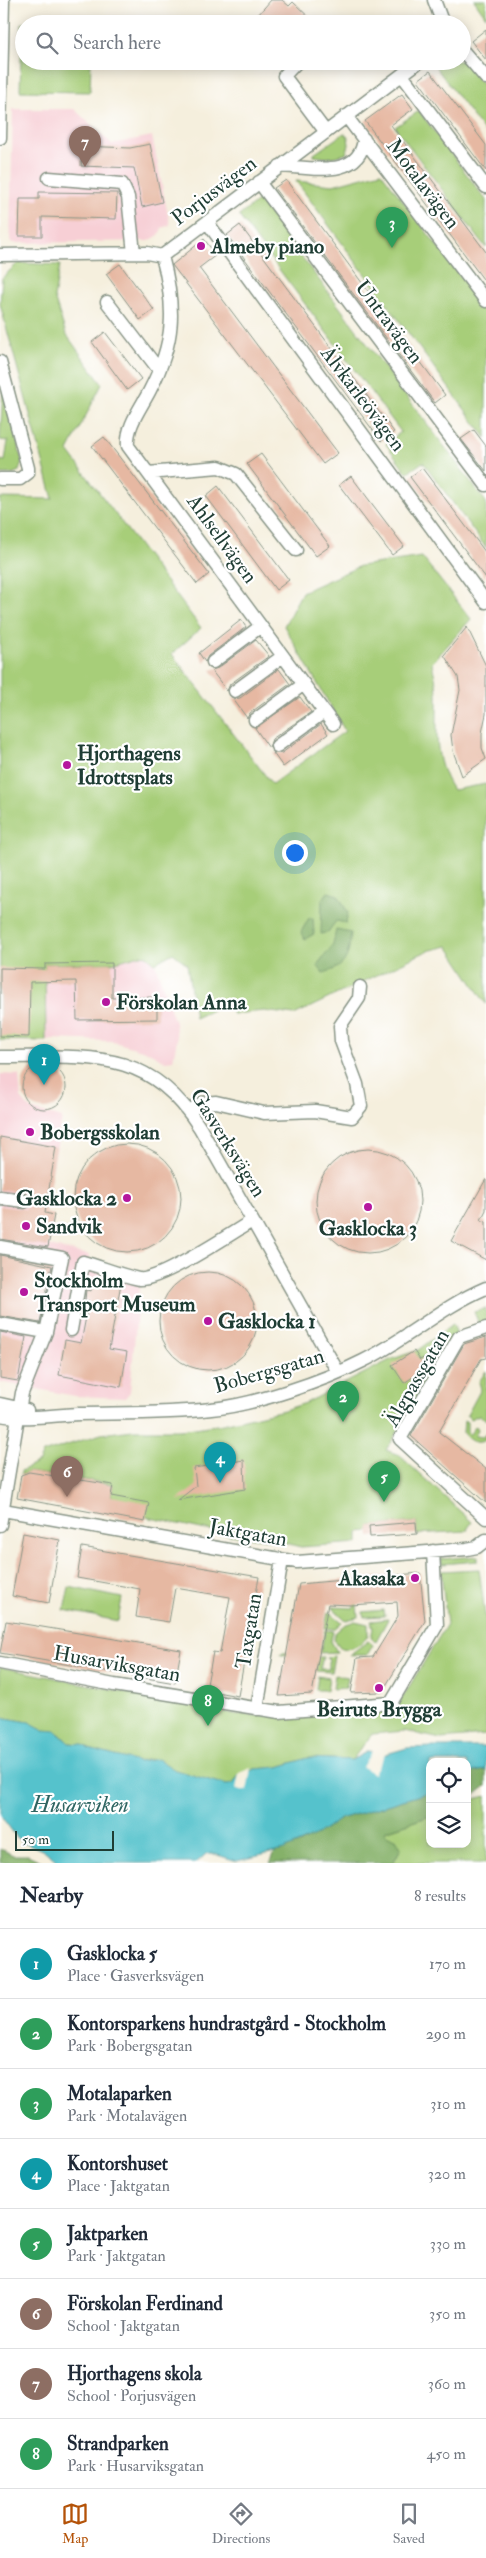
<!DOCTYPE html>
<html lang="en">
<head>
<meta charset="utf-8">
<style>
	body { margin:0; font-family:"IM FELL Double Pica",serif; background:#f6f6f7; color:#1f2937 }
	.controls { position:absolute; right:15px; bottom:15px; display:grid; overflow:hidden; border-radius:10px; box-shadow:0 2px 12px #0003 }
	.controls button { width:45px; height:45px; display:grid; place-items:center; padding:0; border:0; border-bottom:1px solid #e0e1e3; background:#fff; color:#1f2937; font:25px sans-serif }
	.scale { position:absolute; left:15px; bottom:12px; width:99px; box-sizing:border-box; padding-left:5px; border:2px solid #1f3d34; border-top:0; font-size:14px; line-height:18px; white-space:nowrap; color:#1f3d34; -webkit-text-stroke:4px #fff; paint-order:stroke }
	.you { position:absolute; left:294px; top:852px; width:18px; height:18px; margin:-12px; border:4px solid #fff; border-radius:50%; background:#1a73e8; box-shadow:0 0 0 8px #1a73e833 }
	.badge { display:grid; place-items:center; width:32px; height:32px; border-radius:50%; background:#b45309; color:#fff; font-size:16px; font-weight:700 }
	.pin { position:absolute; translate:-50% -41px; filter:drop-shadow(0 1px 2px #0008) }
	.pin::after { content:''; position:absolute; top:26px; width:18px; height:15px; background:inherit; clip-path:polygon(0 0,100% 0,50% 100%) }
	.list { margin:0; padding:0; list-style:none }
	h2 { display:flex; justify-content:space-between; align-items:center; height:65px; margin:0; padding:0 20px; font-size:21px }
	h2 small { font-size:16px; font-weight:400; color:#747a83 }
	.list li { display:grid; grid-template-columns:32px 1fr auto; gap:15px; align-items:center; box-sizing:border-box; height:70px; padding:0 20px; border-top:1px solid #e0e1e3 }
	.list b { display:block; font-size:19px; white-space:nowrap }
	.list p { margin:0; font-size:16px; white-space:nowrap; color:#747a83 }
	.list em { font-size:16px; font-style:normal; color:#747a83 }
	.icon { flex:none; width:28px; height:28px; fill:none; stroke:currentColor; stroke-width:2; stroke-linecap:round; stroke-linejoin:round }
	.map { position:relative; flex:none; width:486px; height:1863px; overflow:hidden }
	.search { position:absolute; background:#fff; box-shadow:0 2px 12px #0003; left:15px; right:15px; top:15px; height:55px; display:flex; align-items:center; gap:12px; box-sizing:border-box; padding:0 18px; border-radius:28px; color:#747a83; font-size:19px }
	.sheet { height:625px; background:#fff }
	nav { display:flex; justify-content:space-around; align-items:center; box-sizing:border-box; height:70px; border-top:1px solid #e0e1e3; background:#fff; font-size:14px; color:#747a83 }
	nav a { display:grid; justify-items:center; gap:2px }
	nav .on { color:#b45309 }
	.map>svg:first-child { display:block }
	.built { fill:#f7cfd5 }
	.green { fill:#a7ce79; stroke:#638656 }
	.forest { fill:#85b169; stroke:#52774e }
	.water { fill:#55c2cc; stroke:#3a8080 }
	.pier { fill:#f5efdd }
	.building { fill:#e6b8a2 }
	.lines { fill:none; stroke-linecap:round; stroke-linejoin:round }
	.minor-casing { stroke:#8a9688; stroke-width:15 }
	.minor { stroke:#fff; stroke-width:12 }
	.poi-dot { fill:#b5179e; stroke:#fff; stroke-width:2 }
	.labels { text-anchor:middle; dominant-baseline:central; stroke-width:4.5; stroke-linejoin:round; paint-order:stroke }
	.street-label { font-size:21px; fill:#1f3d34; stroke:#fff }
	.poi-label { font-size:21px; font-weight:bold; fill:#1f3d34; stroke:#fff; text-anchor:start }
	.water-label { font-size:22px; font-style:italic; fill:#2f6562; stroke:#fff }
</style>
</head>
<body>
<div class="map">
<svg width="486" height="1863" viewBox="0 0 486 1863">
	<rect width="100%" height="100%" fill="#fff"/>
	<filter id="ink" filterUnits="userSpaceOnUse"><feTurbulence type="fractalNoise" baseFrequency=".02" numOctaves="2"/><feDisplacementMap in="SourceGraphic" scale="10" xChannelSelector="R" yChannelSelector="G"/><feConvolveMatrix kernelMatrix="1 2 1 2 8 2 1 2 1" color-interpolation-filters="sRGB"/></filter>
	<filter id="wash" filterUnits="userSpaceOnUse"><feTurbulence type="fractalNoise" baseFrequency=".0096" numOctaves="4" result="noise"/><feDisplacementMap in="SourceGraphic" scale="20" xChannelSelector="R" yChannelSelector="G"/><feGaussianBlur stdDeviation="1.12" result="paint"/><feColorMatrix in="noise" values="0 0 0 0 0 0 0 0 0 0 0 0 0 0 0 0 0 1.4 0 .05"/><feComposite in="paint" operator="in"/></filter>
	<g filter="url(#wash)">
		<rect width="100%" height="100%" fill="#f5efdd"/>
		<path class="built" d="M13 109H74L112 144 152 136 170 225 162 228 159 235 149 241 13 243 10 239Z
			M140 955 147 956 155 963 175 1023 177 1040 173 1060 165 1061 149 1052 111 1041 52 1039 46 1041 45 964 112 963Z
			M0 1074 19 1075 21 1098 30 1109 62 1118 47 1199 45 1213 54 1215 49 1246 89 1255 88 1262 140 1277 130 1392 125 1398 75 1396 0 1382Z"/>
		<path class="green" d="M474 0H486V17Z
			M22 23 57 24H24V61H91L90 92 20 91Z
			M462 58 486 89V134L435 66 442 61H462Z
			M419 111 486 200V248L395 127Z
			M344 133 348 136 349 145 346 154 328 158 314 156V154Z
			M381 172 486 310V438L296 181 333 185Z
			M259 200 486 502V548L423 462 407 473 386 444 401 432 239 216Z
			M18 263 60 265 54 297 66 334 102 384 68 451 201 628 172 654 272 784 345 731 284 626 302 592 360 566 422 557 471 619 432 663C434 673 437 684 437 694 438 730 432 758 453 790L486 784V1004L448 946 427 951 294 1015 264 1011 233 1014 227 1003 195 1018 187 964 173 953 155 963 147 956 140 955 112 963 45 964 46 1041 0 1040V498L53 499 0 304 2 278Z
			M3 388 22 461 19 471 12 474H0V460L5 461 8 441 0 440Z
			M486 1308V1321L479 1324 474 1312Z
			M453 1324 456 1332 455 1339 386 1450 399 1455 472 1522 466 1531 417 1534 416 1522 370 1526V1531L358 1532V1543L301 1547 272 1540 229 1535 146 1517 111 1496 113 1484 29 1472 21 1475V1471L39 1462 43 1453 101 1434 133 1430H180L223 1424 284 1410 306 1403 390 1360 418 1350Z
			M486 1371V1420L479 1415 470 1419 467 1415 481 1389 479 1382Z
			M464 1420 467 1422V1431L469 1435 476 1426 478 1429 475 1436 483 1437 486 1433V1440C476 1445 469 1441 463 1433Z
			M478 1556V1561L442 1564 441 1559Z
			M479 1569 486 1622V1735L441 1739 404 1731 372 1734 352 1760 308 1758 278 1767 255 1769 237 1778 233 1784 226 1785 175 1770 149 1759 138 1762 89 1749 82 1744 69 1743 60 1734 44 1730 29 1722 0 1717V1667L235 1714 263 1716 395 1710 447 1624 441 1571Z
			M355 1580 358 1617 346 1620 332 1607 354 1608 352 1583Z
			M69 1587 122 1598 118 1621 64 1610Z
			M384 1610 385 1616 364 1617 363 1612Z
			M330 1612 342 1622 334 1629 325 1628 328 1613Z
			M388 1619 376 1641 371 1638 373 1628 371 1621Z
			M355 1621 368 1624V1636C361 1645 351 1651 341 1648L334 1640 335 1633 344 1625Z
			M325 1630 333 1631 331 1641 337 1652 281 1655V1653L321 1650Z
			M368 1641 373 1645 367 1655H349Z
			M334 1656 331 1672 316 1671 318 1660 316 1657H323L320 1669H329V1659L326 1657Z
			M335 1675 348 1677 346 1688 333 1689Z
			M318 1676 329 1678 327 1690H316Z
			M486 1796V1863H393L401 1848 386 1835 385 1831 430 1816V1844H467V1801Z"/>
		<path class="forest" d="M328 892 338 895 348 913 346 923 336 921 328 932 321 934 322 900Z
			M309 918H313L314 934 305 939 301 932Z
			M336 930 351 933C348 956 348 967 323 973L317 965 333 945Z
			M467 1770 472 1772 486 1770V1786L467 1801Z
			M430 1792V1816L385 1831 386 1835 396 1839 401 1848 393 1863H270L275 1852 301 1843 340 1819Z
			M0 1849 13 1855H28L45 1863H0Z"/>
		<path class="water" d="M0 1717 29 1722 44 1730 56 1731 69 1743 82 1744 89 1749 138 1762 158 1759 175 1770 226 1785 233 1784 239 1775 255 1769 278 1767 308 1758 352 1760 368 1751 386 1754 407 1748 433 1747H486V1770L469 1773 467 1762H430V1792L340 1819 317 1835 284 1850 237 1861 211 1853 206 1854 196 1863H56L55 1859 46 1852 18 1839 0 1815Z"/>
		<path class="pier" d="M373 1749 386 1752 374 1774 362 1767Z
			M251 1768 247 1791 236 1789 239 1773Z"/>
		<g id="blocks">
			<path class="building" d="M271 0H282L289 6 293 2 316 24H267L258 15Z
				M486 29V60L471 41Z
				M430 71 486 145V171L418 80Z
				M402 94 413 109 391 125 486 252V283L365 121Z
				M150 144 162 202 142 207 134 168 81 166 82 146 130 148Z
				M286 180 445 395 435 403 274 188Z
				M39 192 117 193 116 219 42 217V236H19L20 199H39Z
				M240 225 394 432 381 441 227 235Z
				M204 239 216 255 199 268 338 453 323 464 172 265Z
				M120 264 154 310 140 320 106 274Z
				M105 332 141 379 127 390 92 342Z
				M474 430 486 446V471L461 439Z
				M104 437 209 574 197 584 92 446Z
				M261 454 330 546 316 556 247 464Z
				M422 468 486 553V578L410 477Z
				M351 476 404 546 392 555 339 485Z
				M218 486 289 580 276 590 206 496Z
				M241 620 246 627 208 656 205 662 199 653Z
				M467 627 486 666V714L482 733V748L486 759 462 776 453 751 451 735 460 690 458 677 444 655Z
				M256 640 269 656 230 684 227 691 211 670 218 668Z
				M279 669 290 684 250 713 247 718 233 699 240 698Z
				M300 697 311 712 272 739 269 748 255 728Z
				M321 724 328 734 283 767 273 753H282Z
				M112 963V998L157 997V1019L77 1020 76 981 30 982 29 1037 0 1036V968L45 969V964Z
				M22 1087a22 22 0 1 1 44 0a22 22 0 1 1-44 0Z
				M0 1137 56 1147 45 1213 54 1215 48 1247 0 1239V1206L25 1209 31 1206 33 1201 30 1195 26 1193 0 1190Z
				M73 1198a54 54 0 1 1 108 0a54 54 0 1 1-108 0Z
				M316 1201a52 52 0 1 1 104 0a52 52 0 1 1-104 0Z
				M486 1179V1210L481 1220 486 1222V1260L451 1241Z
				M0 1255 52 1266 40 1323 0 1316Z
				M159 1321a49 49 0 1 1 98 0a49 49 0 1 1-98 0Z
				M93 1278 121 1283 109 1349 127 1352 121 1387 59 1375 65 1340 81 1343 89 1301 85 1300 86 1290 91 1291Z
				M0 1332 26 1337 18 1381 0 1378Z
				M486 1337V1358L481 1359 439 1432 486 1469V1503L411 1436 464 1344Z
				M414 1351 420 1360 429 1355 434 1363 404 1383 392 1365Z
				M244 1460 245 1489 178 1500 196 1486 194 1468Z
				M29 1472 113 1485 111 1496 149 1503 145 1522 17 1498 21 1475Z
				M416 1522 417 1534 370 1537 369 1526Z
				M23 1533 60 1540 49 1603 12 1596Z
				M82 1547 259 1577 238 1696 206 1690 213 1652 220 1653 230 1597 175 1588 169 1622 136 1617 140 1589 77 1578Z
				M420 1573 425 1621 382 1692 351 1693 357 1658 373 1657 398 1616 397 1602 351 1605 328 1604 312 1694 279 1696 299 1584Z
				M6 1621 181 1650 175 1683 0 1653Z"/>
		</g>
	</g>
	<g filter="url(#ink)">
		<use href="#blocks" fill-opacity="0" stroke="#8a9688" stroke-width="1"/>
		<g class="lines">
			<g class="minor-casing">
				<path id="minor" d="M434 0 443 24
					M462 50 486 78
					M298 61 284 76 325 131
					M402 75 486 187
					M346 116 486 301
					M0 138 3 0
					M280 166C309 167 360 180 364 139
					M49 178 122 184 128 197 134 253
					M259 182 486 485
					M207 222 486 602
					M0 255 147 253 162 256 420 61
					M162 256C176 308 175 342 150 390 141 408 126 426 128 446L333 724
					M107 302 159 370
					M0 362 28 468V473L20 479H0
					M148 473 219 467 236 474 296 550
					M213 662 261 626
					M235 691 283 656
					M255 720 304 684
					M277 746 324 712
					M0 1057C87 1057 148 1046 200 1128L338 1372
					M189 1111 202 1103 216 1102 264 1113 315 1111 352 1117 361 1106 357 1084 341 1041 340 1026 359 998 360 987
					M0 1198 25 1201
					M0 1247 62 1258 46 1332 22 1393 0 1525
					M0 1324 46 1332
					M486 1328 459 1337 400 1439 486 1518
					M71 1330 83 1262C101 1267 120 1275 139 1279 159 1282 232 1233 252 1221
					M0 1404 27 1410
					M0 1415C26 1420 53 1415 79 1414 123 1413 167 1414 211 1409 254 1405 324 1381 363 1361 406 1340 441 1307 486 1288
					M3 1510 297 1562 467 1549 477 1547 486 1540
					M0 1663 114 1685 279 1712 391 1703 437 1625 433 1551
					M257 1709 282 1560"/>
			</g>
			<use href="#minor" class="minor"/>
		</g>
	</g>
	<g class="poi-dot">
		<circle cx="201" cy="246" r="5"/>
		<circle cx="67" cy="765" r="5"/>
		<circle cx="106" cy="1002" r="5"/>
		<circle cx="30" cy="1132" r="5"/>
		<circle cx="127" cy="1198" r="5"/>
		<circle cx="368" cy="1207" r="5"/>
		<circle cx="26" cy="1226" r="5"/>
		<circle cx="24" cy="1292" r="5"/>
		<circle cx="208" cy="1321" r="5"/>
		<circle cx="415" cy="1578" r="5"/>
		<circle cx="379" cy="1688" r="5"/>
	</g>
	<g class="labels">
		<g class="street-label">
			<text transform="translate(423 184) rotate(53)">Motalavägen</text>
			<text transform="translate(214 191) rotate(-37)">Porjusvägen</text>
			<text transform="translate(389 322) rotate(53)">Untravägen</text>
			<text transform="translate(363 399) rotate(53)">Älvkarleövägen</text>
			<text transform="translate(222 539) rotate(54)">Ahlsellvägen</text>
			<text transform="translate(228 1143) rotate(58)">Gasverksvägen</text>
			<text transform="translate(269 1371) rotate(-16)">Bobergsgatan</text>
			<text transform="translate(417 1378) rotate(-60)">Älgpassgatan</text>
			<text transform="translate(248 1533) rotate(10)">Jaktgatan</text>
			<text transform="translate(249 1631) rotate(-81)">Taxgatan</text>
			<text transform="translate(117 1664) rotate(10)">Husarviksgatan</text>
		</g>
		<g class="poi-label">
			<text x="211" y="246">Almeby piano</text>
			<text x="77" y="753">Hjorthagens<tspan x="77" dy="24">Idrottsplats</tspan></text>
			<text x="116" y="1002">Förskolan Anna</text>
			<text x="40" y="1132">Bobergsskolan</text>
			<text x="117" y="1198" text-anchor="end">Gasklocka 2</text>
			<text x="36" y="1226">Sandvik</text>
			<text x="368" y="1228" text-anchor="middle">Gasklocka 3</text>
			<text x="34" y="1280">Stockholm<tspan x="34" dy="24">Transport Museum</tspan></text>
			<text x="218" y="1321">Gasklocka 1</text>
			<text x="405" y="1578" text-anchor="end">Akasaka</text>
			<text x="379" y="1709" text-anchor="middle">Beiruts Brygga</text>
		</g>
		<g class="water-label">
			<text x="80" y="1805">Husarviken</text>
		</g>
	</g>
</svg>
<div class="controls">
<button><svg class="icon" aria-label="locate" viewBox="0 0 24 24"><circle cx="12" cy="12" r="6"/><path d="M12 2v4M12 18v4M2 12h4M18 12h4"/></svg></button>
<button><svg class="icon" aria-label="layers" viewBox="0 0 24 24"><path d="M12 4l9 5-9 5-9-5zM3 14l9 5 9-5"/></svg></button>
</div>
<div class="scale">50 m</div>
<div class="you"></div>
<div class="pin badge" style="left:44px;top:1085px;background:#0f9aa8">1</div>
<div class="pin badge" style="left:343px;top:1422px;background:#2e9e5b">2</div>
<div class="pin badge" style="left:392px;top:248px;background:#2e9e5b">3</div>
<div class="pin badge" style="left:220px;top:1483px;background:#0f9aa8">4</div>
<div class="pin badge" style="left:384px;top:1502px;background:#2e9e5b">5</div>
<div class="pin badge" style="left:67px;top:1497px;background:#8d6e63">6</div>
<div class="pin badge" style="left:85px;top:167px;background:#8d6e63">7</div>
<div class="pin badge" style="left:208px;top:1726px;background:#2e9e5b">8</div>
<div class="search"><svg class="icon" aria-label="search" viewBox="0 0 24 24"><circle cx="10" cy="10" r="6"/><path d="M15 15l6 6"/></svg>Search here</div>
</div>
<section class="sheet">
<h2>Nearby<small>8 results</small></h2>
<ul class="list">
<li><span class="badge" style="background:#0f9aa8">1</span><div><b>Gasklocka 5</b><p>Place · Gasverksvägen</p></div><em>170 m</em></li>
<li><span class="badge" style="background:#2e9e5b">2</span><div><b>Kontorsparkens hundrastgård - Stockholm</b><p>Park · Bobergsgatan</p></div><em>290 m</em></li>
<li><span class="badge" style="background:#2e9e5b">3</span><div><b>Motalaparken</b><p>Park · Motalavägen</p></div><em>310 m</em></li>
<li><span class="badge" style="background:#0f9aa8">4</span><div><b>Kontorshuset</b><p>Place · Jaktgatan</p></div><em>320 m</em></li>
<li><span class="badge" style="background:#2e9e5b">5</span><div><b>Jaktparken</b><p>Park · Jaktgatan</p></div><em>330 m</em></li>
<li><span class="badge" style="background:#8d6e63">6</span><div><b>Förskolan Ferdinand</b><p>School · Jaktgatan</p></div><em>350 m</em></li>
<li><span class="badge" style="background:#8d6e63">7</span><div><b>Hjorthagens skola</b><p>School · Porjusvägen</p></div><em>360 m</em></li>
<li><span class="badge" style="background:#2e9e5b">8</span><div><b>Strandparken</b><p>Park · Husarviksgatan</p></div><em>450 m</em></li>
</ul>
</section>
<nav>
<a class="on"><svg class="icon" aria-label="map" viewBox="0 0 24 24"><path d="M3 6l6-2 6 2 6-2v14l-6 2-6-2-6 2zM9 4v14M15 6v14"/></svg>Map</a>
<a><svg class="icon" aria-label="directions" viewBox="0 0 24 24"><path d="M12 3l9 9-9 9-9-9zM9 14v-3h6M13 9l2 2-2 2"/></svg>Directions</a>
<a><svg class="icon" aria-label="saved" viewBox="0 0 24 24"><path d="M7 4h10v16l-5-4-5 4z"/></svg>Saved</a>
</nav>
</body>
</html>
